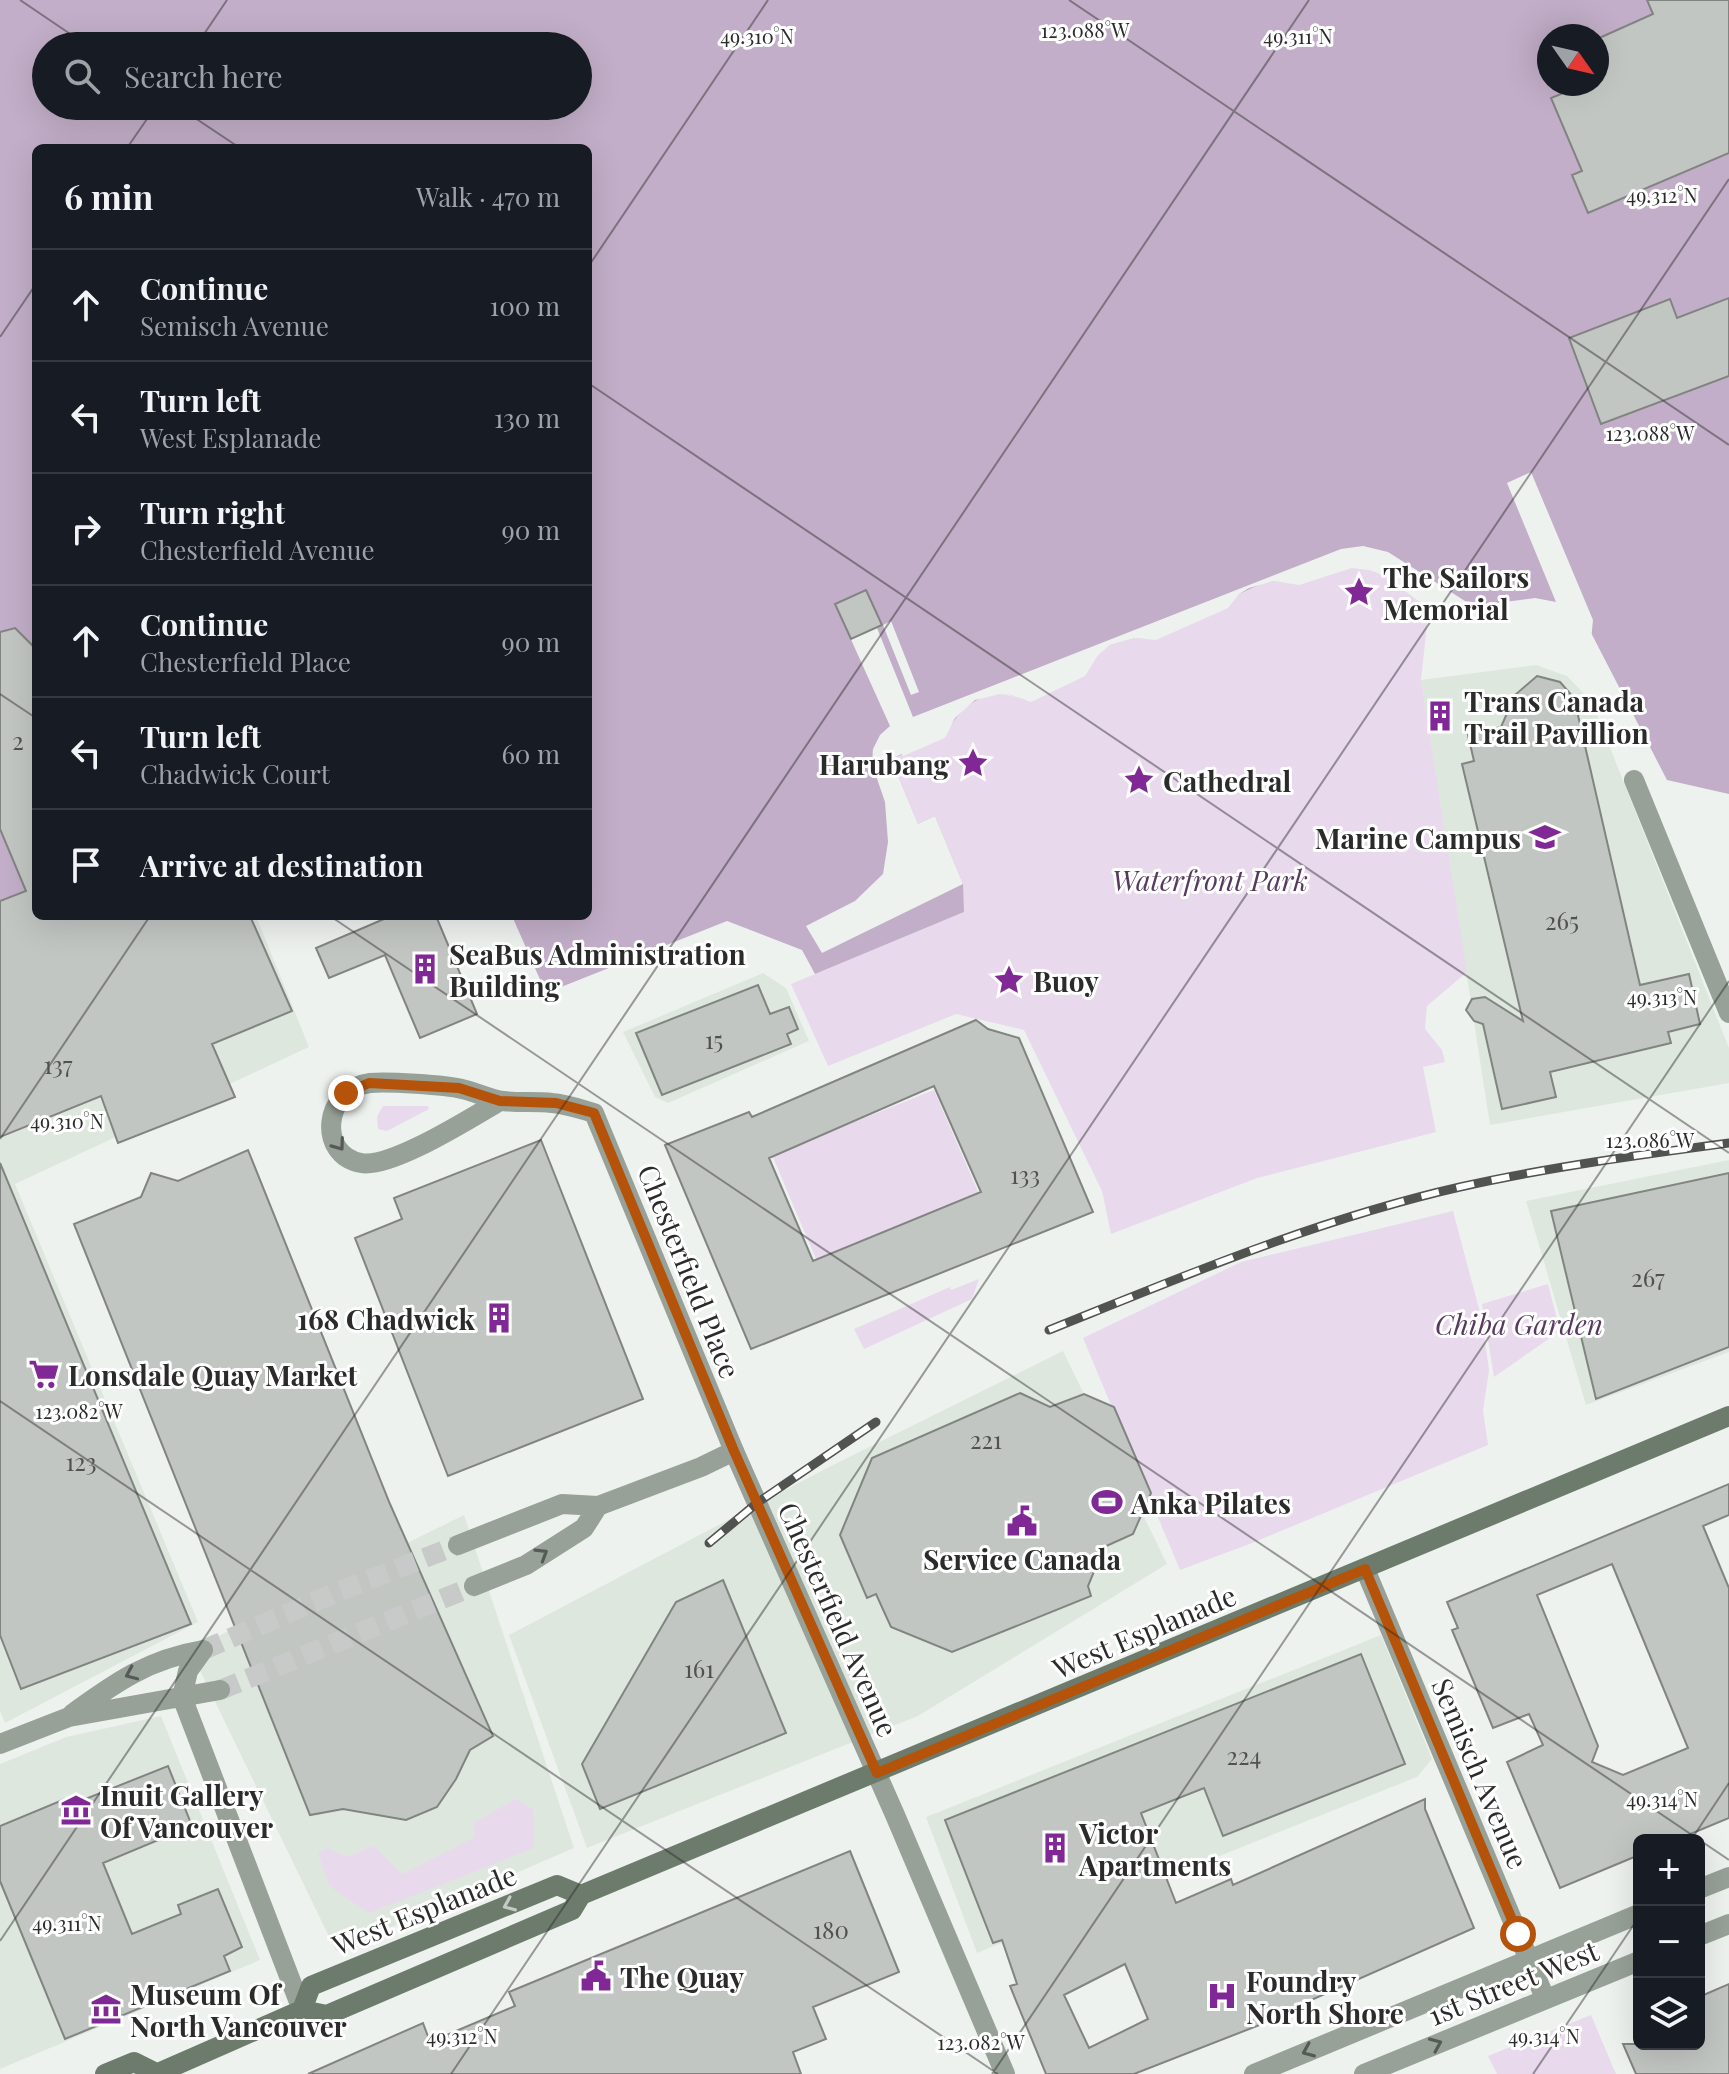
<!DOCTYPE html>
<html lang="en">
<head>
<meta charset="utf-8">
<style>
	body { margin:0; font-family:"Playfair Display",serif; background:#242831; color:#f1f3f6 }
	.controls { position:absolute; right:24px; bottom:24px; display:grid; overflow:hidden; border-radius:12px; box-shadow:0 8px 32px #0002 }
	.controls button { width:72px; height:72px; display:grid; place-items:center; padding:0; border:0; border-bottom:2px solid #363941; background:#171b24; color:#f1f3f6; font:40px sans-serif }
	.compass { position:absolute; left:1537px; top:24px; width:72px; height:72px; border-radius:50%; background:#171b24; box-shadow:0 8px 32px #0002; rotate:124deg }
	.stop { position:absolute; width:24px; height:24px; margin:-18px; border:6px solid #b45309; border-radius:50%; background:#fff }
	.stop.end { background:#b45309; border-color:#fff; box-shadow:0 2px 8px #0008 }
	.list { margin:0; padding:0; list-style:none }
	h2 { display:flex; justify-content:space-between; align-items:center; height:104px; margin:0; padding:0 32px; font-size:34px }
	h2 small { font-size:26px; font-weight:400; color:#9ea1a6 }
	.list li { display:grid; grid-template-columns:52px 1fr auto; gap:24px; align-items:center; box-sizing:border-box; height:112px; padding:0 32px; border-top:2px solid #363941 }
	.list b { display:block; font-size:30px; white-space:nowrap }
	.list p { margin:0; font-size:26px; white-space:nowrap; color:#9ea1a6 }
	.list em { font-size:26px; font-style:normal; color:#9ea1a6 }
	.icon { flex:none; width:44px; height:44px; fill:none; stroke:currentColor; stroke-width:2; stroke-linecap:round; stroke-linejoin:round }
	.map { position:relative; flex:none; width:1729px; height:2074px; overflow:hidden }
	.search { position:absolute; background:#171b24; box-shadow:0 8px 32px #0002; left:32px; top:32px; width:560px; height:88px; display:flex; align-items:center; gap:20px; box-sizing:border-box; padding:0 28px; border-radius:44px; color:#9ea1a6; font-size:30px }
	.panel { position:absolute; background:#171b24; box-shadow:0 8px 32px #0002; left:32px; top:144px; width:560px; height:776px; border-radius:12px }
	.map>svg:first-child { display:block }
	.built { fill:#dee7de }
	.green { fill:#e8d9ed }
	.water { fill:#c2aec8; fill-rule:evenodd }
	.pier { fill:#eef2ef }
	.building { fill:#c2c6c3; stroke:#818481; stroke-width:2; fill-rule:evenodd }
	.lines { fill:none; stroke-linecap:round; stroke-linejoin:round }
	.minor-tunnel { stroke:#c7cac8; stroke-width:20; stroke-dasharray:20 10; stroke-linecap:butt }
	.minor { stroke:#97a197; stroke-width:20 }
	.tertiary { stroke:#97a197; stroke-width:20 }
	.secondary { stroke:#6c7b6c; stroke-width:20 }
	.rail-casing { stroke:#515351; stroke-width:9 }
	.rail { stroke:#fff; stroke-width:6; stroke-dasharray:18; stroke-linecap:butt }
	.oneway { stroke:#565a56 }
	.oneway2 { stroke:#c4cac4 }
	.route { stroke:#b45309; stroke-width:10 }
	.ticks { fill:none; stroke:#2a2b2a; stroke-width:2; stroke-opacity:0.45 }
	.labels { text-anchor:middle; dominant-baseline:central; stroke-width:6; stroke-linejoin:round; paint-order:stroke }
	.number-label { font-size:24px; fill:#505250 }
	.poi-label { font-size:28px; font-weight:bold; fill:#2a2b2a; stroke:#fff; text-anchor:start }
	.park-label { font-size:28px; font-style:italic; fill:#57395f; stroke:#fff }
	.street-label { font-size:28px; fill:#2a2b2a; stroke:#fff }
	.ticks-label { font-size:20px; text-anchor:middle; fill:#2a2b2a; stroke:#fff; stroke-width:6; stroke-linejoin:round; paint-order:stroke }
</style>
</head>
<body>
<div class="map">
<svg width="1729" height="2074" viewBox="0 0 1729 2074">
	<rect width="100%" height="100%" fill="#eef2ef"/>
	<path class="built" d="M1536 665 1567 676 1592 702 1729 1048V1083L1490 1125 1421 680Z
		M243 916H256L309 1047 15 1184 198 1622 5 1723 0 1711V1012Z
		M763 973 786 988 809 1041 668 1103 655 1097 623 1032Z
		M1729 1160V1352L1586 1405 1526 1201Z
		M1063 1351 1167 1564 918 1716 587 1848 509 1635 827 1468Z
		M464 1515 574 1848 336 1951 190 1650Z
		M1381 1635 1432 1759 1417 1777 977 1953 926 1817Z
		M161 1716 260 1960 0 2069V1764L66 1737Z"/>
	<path class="green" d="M1352 564 1388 572 1429 606 1421 680 1467 972 1427 1006 1425 1029 1442 1050 1445 1062 1423 1067 1436 1132 1257 1178 1111 1234 1102 1191 1024 1030 956 1014 828 1066 791 984 964 912 935 816 918 824 890 759 945 738 955 717 975 700 999 694 1018 697 1087 670 1098 655 1110 645 1135 638 1149 639 1232 602 1239 594 1261 584 1274 581 1293 583Z
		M934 1090 979 1194 816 1259 772 1155Z
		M383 1106H428L429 1109 387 1131 378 1129 377 1117Z
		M1453 1211 1482 1320 1489 1370 1483 1411 1488 1445 1252 1543 1180 1570 1083 1338 1241 1262Z
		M979 1279 972 1299 864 1349 854 1329 950 1287 951 1290Z
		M1548 1284 1560 1331 1494 1377 1482 1304Z
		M516 1799 533 1810 534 1848 369 1913 329 1886 318 1853 327 1848 347 1857 373 1846 402 1874 475 1837 473 1823Z
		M1591 2015 1616 2074H1497L1488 2056Z"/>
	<path class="water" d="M0 0H1729V794L1667 780 1587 625 1472 623 1388 572 1352 564 1293 583 1274 581 1261 584 1239 594 1232 602 1149 639 1135 638 1110 645 1098 654 1087 670 1025 700C990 683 958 705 945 738L891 759 918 824 935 816 963 884 964 912 815 974 802 950 727 921 546 993 512 916H588V148H36V651L15 628 0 632ZM1549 36H1597V84H1549ZM46 46H578V106H46Z
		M0 829 26 891 0 901Z"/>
	<path class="pier" d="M1531 472 1593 620 1591 640 1585 629 1472 627 1448 624 1386 576 1369 570 1352 568 1299 585 1274 581 1249 588 1239 594 1228 608 1156 640 1135 638 1110 645 1098 655 1085 676 1031 702 1011 695 999 694 975 700 955 718 945 738 903 756 902 754 891 759 918 824 935 816 963 884 822 953 806 926 855 901 883 874 888 842 885 802 872 764 873 749 880 735 890 726 835 604 866 590 882 625 877 628 913 717 1341 549 1363 546 1388 552 1465 601 1489 604 1535 598 1556 602 1507 483Z
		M891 621 919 692 911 695 883 625Z"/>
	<path class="building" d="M1647 0H1729V153L1588 213 1572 175 1582 171 1551 98 1566 92 1563 84H1597V39L1653 14Z
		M1729 298V376L1601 424 1569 338 1670 299 1677 318Z
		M866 590 882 625 851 639 835 604Z
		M15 628 36 649V916H250L292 1011 212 1044 235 1097 118 1143 101 1096 0 1137V901L26 891 0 829V632Z
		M1537 676 1560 682 1574 698 1640 985 1689 974 1700 1024 1668 1032 1671 1043 1550 1072 1556 1097 1502 1109 1483 1024 1474 1021 1466 1010 1472 999 1485 997 1523 1021 1462 764 1474 761 1468 735 1501 727 1515 695Z
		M391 916H436L477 1014 420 1038 385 955 329 978 316 948Z
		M758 985 770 1014 789 1007 798 1029 787 1034 791 1044 662 1095 636 1033Z
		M976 1020 988 1029 1019 1038 1093 1212 751 1349 665 1145 749 1112 752 1117ZM934 1086 981 1192 813 1261 769 1158Z
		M541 1140 643 1399 448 1476 355 1238 402 1219 394 1198Z
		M248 1150 390 1504 493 1736 470 1750 456 1779 437 1807 406 1820 343 1809 310 1815 74 1224 141 1197 151 1173 178 1181Z
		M0 1163 191 1624 21 1689 0 1635Z
		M1729 1173V1347L1596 1399 1551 1211Z
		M1020 1393 1050 1407 1084 1394 1114 1407 1151 1493 1133 1534 1104 1547 1088 1586 1091 1596 952 1652 891 1627 876 1594 867 1598 840 1535 872 1458Z
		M1729 1484V1515L1703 1526 1729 1588V1818L1676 1840H1639V1855L1560 1888 1507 1762 1543 1745 1529 1714 1493 1728 1452 1630 1458 1628 1447 1602ZM1612 1564 1688 1748 1623 1775 1592 1762 1598 1746 1537 1595Z
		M723 1580 786 1733 600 1809 582 1764 676 1602Z
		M1361 1654 1405 1764 1223 1836 1204 1788 1141 1813 1176 1903 1231 1879 1233 1885 1425 1799V1809L1474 1928 1284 2012 1285 2015 1134 2074H1046L1010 1986 1017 1984 1002 1940 993 1943 945 1820ZM1125 1964 1148 2019 1089 2048 1064 1995Z
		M168 1766 192 1826 103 1863 132 1934 181 1914 178 1905 218 1889 242 1947 224 1956 230 1971 65 2039 0 1881V1826L65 1799 68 1806Z
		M850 1851 899 1972 813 2007 826 2039 793 2052 801 2074H308L423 2023 430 2042 515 2006 509 1992Z
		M1729 1984V2074H1636L1623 2044H1699V1997Z"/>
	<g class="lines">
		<path class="minor-tunnel" d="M203 1650 335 1593 458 1545
			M220 1690 474 1586"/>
		<path class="minor" d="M1634 780 1729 1013
			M458 1545 562 1504 598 1506 701 1467 734 1451 594 1113C580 1109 566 1104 552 1103 536 1101 519 1103 503 1101 489 1099 476 1092 462 1089 446 1085 386 1081 370 1083 323 1089 317 1155 361 1163 391 1169 472 1117 500 1101
			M1365 1569 1545 1998
			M474 1586 526 1565 584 1528 598 1506
			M182 1697 302 2010
			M182 1697 188 1671 203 1650
			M72 1714C116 1682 149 1659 203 1650
			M0 1744 69 1717 220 1690
			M1699 1889 1729 1877
			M1699 1936 1729 1924
			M1254 2074 1639 1914
			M1364 2074 1639 1961"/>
		<path class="tertiary" d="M734 1451 895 1815 1005 2074"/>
		<path class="secondary" d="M302 2010 311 1986 557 1885 581 1895
			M105 2074 134 2062 156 2073
			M156 2074 302 2010 327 2015 572 1910 581 1895 1729 1416"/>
		<g class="rail-casing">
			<path id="rail" d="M1049 1330C1184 1276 1318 1219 1460 1187 1549 1167 1639 1155 1729 1143
				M709 1543 757 1503 876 1422"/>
		</g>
		<use href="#rail" class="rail"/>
	</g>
	<defs><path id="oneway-chevron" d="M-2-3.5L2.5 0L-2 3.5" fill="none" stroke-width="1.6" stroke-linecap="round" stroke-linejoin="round" transform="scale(2)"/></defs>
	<g class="oneway">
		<use href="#oneway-chevron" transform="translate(339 1145) rotate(54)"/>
		<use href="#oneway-chevron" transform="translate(542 1554) rotate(-32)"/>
		<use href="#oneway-chevron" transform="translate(131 1674) rotate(156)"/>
		<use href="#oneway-chevron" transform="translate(1436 2044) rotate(-23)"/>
		<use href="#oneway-chevron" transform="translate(1308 2051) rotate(157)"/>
	</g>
	<use class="oneway2" href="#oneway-chevron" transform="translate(509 1905) rotate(157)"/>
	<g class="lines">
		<path class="route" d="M346 1093 369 1083 459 1088 500 1101 556 1103 594 1113 734 1451 877 1773 1365 1569 1518 1934"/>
	</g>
	<path class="ticks" d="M20 0 88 46M1069 0 1729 445M196 46 227 0M177 106 240 148M127 148 156 106M588 267 768 0M0 337 36 284M588 383 1729 1153M0 694 36 718M330 916 1729 1860M0 1139 150 916M0 1401 998 2074M1691 1840 1729 1783M0 1941 1309 0M451 2074 1729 179M992 2074 1729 981M1533 2074 1639 1917"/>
	<defs>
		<g id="sight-bare" transform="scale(2.4)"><path d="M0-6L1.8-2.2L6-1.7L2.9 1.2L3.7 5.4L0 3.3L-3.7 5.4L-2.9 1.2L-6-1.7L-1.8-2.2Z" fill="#802896" stroke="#fff" stroke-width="2.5" paint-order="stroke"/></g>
		<g id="building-bare" transform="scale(2.4)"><path d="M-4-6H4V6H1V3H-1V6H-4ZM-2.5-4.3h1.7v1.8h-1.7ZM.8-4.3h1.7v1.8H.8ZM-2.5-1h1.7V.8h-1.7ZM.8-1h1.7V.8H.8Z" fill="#802896" stroke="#fff" stroke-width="2.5" paint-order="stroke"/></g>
		<g id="university-bare" transform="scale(2.4)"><path d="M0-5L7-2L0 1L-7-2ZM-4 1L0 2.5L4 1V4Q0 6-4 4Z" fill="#802896" stroke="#fff" stroke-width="2.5" paint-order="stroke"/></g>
		<g id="supermarket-bare" transform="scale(2.4)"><path d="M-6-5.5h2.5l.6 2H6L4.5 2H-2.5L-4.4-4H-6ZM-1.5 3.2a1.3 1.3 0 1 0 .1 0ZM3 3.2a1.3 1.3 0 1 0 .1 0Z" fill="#802896" stroke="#fff" stroke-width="2.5" paint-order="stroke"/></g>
		<g id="stadium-bare" transform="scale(2.4)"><path d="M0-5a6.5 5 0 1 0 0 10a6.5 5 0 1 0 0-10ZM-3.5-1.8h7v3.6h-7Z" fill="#802896" stroke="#fff" stroke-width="2.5" paint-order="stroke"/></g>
		<g id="civic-bare" transform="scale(2.4)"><path d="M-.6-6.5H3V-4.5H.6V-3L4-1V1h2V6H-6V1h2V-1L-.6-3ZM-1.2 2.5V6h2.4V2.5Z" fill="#802896" stroke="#fff" stroke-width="2.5" paint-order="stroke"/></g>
		<g id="museum-bare" transform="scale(2.4)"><path d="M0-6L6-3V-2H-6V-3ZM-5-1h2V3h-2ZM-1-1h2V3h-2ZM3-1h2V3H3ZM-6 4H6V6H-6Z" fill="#802896" stroke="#fff" stroke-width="2.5" paint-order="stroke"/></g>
		<g id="hospital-bare" transform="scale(2.4)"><path d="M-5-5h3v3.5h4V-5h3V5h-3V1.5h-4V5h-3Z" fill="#802896" stroke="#fff" stroke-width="2.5" paint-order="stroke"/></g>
	</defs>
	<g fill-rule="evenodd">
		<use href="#sight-bare" x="1359" y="592"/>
		<use href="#building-bare" x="1440" y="716"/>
		<use href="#sight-bare" x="973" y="763"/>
		<use href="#sight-bare" x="1139" y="780"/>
		<use href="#university-bare" x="1545" y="837"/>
		<use href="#building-bare" x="425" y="969"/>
		<use href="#sight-bare" x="1009" y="980"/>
		<use href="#building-bare" x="499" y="1318"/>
		<use href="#supermarket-bare" x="44" y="1374"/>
		<use href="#stadium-bare" x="1107" y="1502"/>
		<use href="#civic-bare" x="1022" y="1521"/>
		<use href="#museum-bare" x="76" y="1810"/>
		<use href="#building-bare" x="1055" y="1848"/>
		<use href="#civic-bare" x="596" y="1976"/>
		<use href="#hospital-bare" x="1222" y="1996"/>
		<use href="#museum-bare" x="106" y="2009"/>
	</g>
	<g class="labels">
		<g class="number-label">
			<text x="18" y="740">2</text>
			<text x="1562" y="920">265</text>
			<text x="714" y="1039">15</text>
			<text x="58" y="1064">137</text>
			<text x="1025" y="1174">133</text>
			<text x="1648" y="1277">267</text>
			<text x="986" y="1439">221</text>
			<text x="81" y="1461">123</text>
			<text x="699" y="1668">161</text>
			<text x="1244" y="1755">224</text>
			<text x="831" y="1929">180</text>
		</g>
		<g class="poi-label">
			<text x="1383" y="576">The Sailors<tspan x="1383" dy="32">Memorial</tspan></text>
			<text x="1464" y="700">Trans Canada<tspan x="1464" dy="32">Trail Pavillion</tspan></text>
			<text x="949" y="763" text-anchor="end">Harubang</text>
			<text x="1163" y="780">Cathedral</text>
			<text x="1521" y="837" text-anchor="end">Marine Campus</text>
			<text x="449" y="953">SeaBus Administration<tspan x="449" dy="32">Building</tspan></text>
			<text x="1033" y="980">Buoy</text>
			<text x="475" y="1318" text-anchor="end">168 Chadwick</text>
			<text x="68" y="1374">Lonsdale Quay Market</text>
			<text x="1131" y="1502">Anka Pilates</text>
			<text x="1022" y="1558" text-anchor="middle">Service Canada</text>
			<text x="100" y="1794">Inuit Gallery<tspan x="100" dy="32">Of Vancouver</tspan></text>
			<text x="1079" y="1832">Victor<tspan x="1079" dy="32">Apartments</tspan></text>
			<text x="620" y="1976">The Quay</text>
			<text x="1246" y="1980">Foundry<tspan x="1246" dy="32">North Shore</tspan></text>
			<text x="130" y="1993">Museum Of<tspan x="130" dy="32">North Vancouver</tspan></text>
		</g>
		<g class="park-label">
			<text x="1210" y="879">Waterfront Park</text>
			<text x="1519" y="1323">Chiba Garden</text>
		</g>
		<g class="street-label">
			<text transform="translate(690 1271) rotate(68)">Chesterfield Place</text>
			<text transform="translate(839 1619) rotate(66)">Chesterfield Avenue</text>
			<text transform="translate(1144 1631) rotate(-23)">West Esplanade</text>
			<text transform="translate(1481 1773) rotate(67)">Semisch Avenue</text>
			<text transform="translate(424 1909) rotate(-22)">West Esplanade</text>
			<text transform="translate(1513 1982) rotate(-22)">1st Street West</text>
		</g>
	</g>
	<g class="ticks-label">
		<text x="1085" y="38">123.088°W</text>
		<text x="1298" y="44">49.311°N</text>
		<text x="757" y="44">49.310°N</text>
		<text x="1662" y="203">49.312°N</text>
		<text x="1650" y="441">123.088°W</text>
		<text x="1662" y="1005">49.313°N</text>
		<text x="67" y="1129">49.310°N</text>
		<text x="1650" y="1148">123.086°W</text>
		<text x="79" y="1419">123.082°W</text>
		<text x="1662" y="1807">49.314°N</text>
		<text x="67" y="1931">49.311°N</text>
		<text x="462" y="2044">49.312°N</text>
		<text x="1544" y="2044">49.314°N</text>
		<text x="981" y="2050">123.082°W</text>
	</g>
</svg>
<div class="controls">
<button>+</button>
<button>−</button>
<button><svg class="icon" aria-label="layers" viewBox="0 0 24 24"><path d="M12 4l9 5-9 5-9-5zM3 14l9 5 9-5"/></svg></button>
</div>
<svg class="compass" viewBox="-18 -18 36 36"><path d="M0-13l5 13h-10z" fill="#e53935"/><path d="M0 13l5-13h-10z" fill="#9ea1a6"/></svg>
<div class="stop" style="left:1518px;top:1934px"></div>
<div class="stop end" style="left:346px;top:1093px"></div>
<div class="search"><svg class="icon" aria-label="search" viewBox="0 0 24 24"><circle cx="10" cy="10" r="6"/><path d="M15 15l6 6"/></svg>Search here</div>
<section class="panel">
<h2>6 min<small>Walk · 470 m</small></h2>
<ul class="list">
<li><svg class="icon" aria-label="ahead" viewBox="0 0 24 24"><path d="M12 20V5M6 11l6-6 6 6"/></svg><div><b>Continue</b><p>Semisch Avenue</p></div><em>100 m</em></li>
<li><svg class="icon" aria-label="left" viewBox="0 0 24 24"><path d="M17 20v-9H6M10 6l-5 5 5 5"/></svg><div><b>Turn left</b><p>West Esplanade</p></div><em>130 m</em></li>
<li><svg class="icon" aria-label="right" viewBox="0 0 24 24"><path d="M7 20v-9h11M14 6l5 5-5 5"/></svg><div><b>Turn right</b><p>Chesterfield Avenue</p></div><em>90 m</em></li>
<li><svg class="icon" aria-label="ahead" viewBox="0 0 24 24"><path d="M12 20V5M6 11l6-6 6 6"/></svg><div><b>Continue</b><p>Chesterfield Place</p></div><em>90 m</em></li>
<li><svg class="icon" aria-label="left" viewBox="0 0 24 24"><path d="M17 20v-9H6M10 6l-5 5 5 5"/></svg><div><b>Turn left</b><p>Chadwick Court</p></div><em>60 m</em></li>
<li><svg class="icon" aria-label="arrive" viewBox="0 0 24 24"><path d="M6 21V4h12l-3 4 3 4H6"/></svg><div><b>Arrive at destination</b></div></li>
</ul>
</section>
</div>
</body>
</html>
